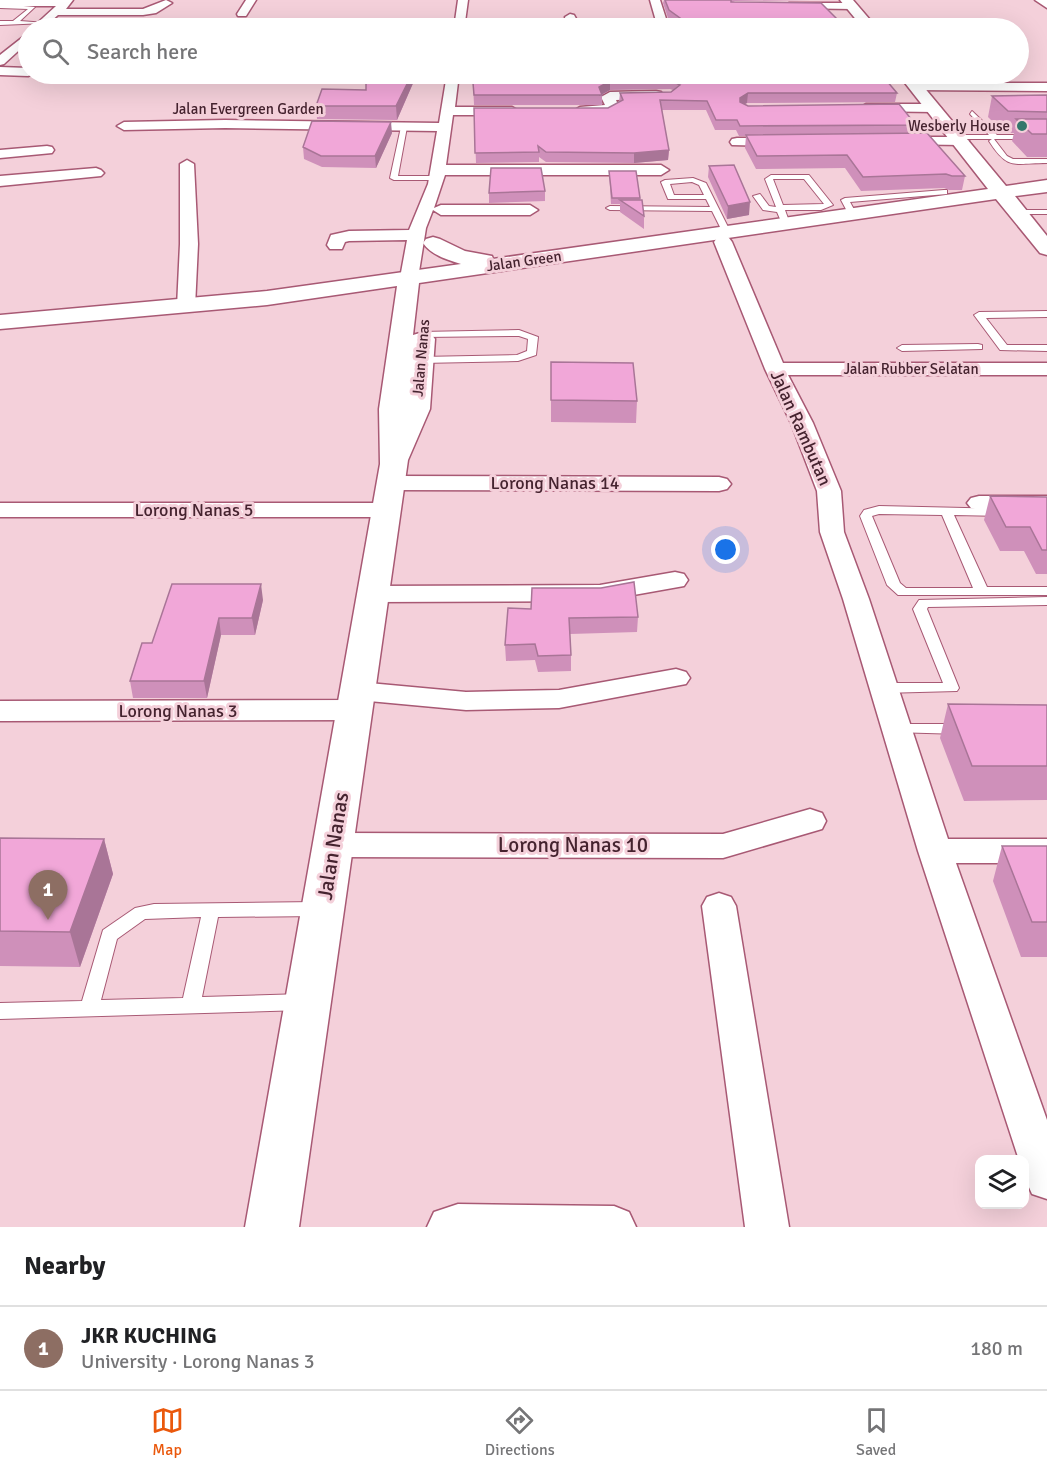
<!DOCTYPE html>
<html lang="en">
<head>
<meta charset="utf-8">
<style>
	body { margin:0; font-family:Signika,sans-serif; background:#f6f6f6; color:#202124 }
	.controls { position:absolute; right:18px; bottom:18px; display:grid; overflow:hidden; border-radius:12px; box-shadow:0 6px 24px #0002 }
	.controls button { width:54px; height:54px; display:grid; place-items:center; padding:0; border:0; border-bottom:2px solid #e0e0e0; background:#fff; color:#202124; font:30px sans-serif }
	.you { position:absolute; left:726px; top:550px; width:21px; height:21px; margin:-15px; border:4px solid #fff; border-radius:50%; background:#1a73e8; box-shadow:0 0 0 9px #1a73e833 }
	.badge { display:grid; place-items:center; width:39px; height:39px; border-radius:50%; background:#ea580c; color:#fff; font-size:20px; font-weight:700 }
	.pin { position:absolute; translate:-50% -50px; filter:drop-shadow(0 2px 3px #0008) }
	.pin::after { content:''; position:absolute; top:32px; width:21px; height:18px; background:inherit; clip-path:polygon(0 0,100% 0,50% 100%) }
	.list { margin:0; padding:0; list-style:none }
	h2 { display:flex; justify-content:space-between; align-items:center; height:78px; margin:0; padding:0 24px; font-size:26px }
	h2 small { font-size:20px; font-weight:400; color:#757577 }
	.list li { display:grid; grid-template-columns:39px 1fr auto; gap:18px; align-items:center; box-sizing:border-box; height:84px; padding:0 24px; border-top:2px solid #e0e0e0 }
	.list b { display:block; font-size:22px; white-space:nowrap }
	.list p { margin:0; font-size:20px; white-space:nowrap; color:#757577 }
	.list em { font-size:20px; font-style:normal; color:#757577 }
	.icon { flex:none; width:33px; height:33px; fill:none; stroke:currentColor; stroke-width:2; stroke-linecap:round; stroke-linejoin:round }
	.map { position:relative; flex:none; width:1047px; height:1227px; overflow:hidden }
	.search { position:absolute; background:#fff; box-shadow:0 6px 24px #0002; left:18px; right:18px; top:18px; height:66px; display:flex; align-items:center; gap:15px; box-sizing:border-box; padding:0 21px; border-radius:33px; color:#757577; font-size:22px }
	.sheet { height:162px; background:#fff }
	nav { display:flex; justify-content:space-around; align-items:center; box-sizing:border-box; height:84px; border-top:2px solid #e0e0e0; background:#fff; font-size:16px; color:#757577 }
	nav a { display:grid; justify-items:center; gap:3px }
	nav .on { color:#ea580c }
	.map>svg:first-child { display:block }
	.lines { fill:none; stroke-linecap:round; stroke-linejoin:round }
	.lane-casing { stroke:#a85974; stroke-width:2 }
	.street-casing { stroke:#a85974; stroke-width:3 }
	.secondary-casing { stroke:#a85974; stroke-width:3 }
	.lane { fill:#fff; fill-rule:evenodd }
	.street { fill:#fff; fill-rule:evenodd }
	.secondary { fill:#fff; fill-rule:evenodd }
	.wall { fill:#cf90ba }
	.shaded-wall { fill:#a97597 }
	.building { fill:#f1a7d8; stroke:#a97597; stroke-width:1.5 }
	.poi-dot { fill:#33776b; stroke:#f4d0da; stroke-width:2 }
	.labels { text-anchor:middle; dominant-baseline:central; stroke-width:6; stroke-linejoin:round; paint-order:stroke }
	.far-street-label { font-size:15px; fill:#45232f; stroke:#f4d0da }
	.far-poi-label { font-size:15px; fill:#45232f; stroke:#f4d0da; text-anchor:end }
	.street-label { font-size:18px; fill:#45232f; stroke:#f4d0da }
	.near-street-label { font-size:21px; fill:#45232f; stroke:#f4d0da }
</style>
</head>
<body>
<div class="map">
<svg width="1047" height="1227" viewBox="0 0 1047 1227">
	<rect width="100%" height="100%" fill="#f4d0da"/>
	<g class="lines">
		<g class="lane-casing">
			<path id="lane" d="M0 4 35 7 20 21 46 23 0 25V21H13L28 9 0 8Z
				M972 111 997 135H1047V139H994L1007 156 1013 159H1047V163C1014 163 1008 171 989 141L992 139H956V135H989L970 114Z
				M404 125 407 127 398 176H437L441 178 440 180H394L390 178 401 127Z
				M771 175H809L833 205 821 210H785L790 224 783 226 777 212 763 210 753 196 760 194 769 206 776 207 765 179ZM773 179H804L824 204 783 205Z
				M693 178 706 183 731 233 730 235H724L712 211 610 210 606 208 610 206 710 207 706 199H668L661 182 665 180ZM692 182 699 185 704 195H674L670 184Z
				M944 190H947V194L850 202 857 215 853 217 849 215 841 200 845 198Z
				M1015 210H1047V214H1018L1014 212Z
				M1047 311V317L986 318 1007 345H1047V351L1000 350 974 315 979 312Z
				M519 330 538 337 536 355 518 361 421 363 416 360 421 357 517 355 527 351 528 339 519 336 424 337 419 334 421 332Z
				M978 344 982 345V349L902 351 897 348 902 345Z
				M879 506 1008 509 1010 512 1004 516 954 515 987 587H1047V595H898L887 585 860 516 864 510ZM879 514 942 515 973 588H906L900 583 872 516Z
				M1047 597V605L928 607 927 609 959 688 957 691 882 693 875 688 882 683H943L913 609 919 600Z
				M897 724H961L966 726 969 729 966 732 961 734 892 732 889 729 892 726Z
				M318 902 324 904 327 909 324 914 318 916 218 917 202 997 303 994 310 997 312 1002 310 1007 303 1010 0 1019V1003L82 1001 103 930 135 908 154 904ZM201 917 183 998 101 1000 117 939 145 919Z"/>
		</g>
		<g class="street-casing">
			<path id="street" d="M0 0H73L66 9H143L166 0 172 3 156 13 143 15H58L43 28H32L56 6H0Z
				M246 0H256L246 16H238L237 14Z
				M458 0H468L465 22H566L565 17 570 14 574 15 579 24 568 28H454Z
				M650 0H660L669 28H658Z
				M1035 0H1047V8Z
				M789 3H852L857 6 852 9 785 8 784 6Z
				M28 33V42L4 64 0 65V55Z
				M0 67 28 68V74H33L28 76 0 75Z
				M447 74H459L455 107H512L519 111 512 115H453L446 165H661L669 170 661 175H445L434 208 441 205H530L538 210 530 215H441L433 210 426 228 418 278 415 282H403L400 278 407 240 349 241 345 242 342 249H330L327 245 331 235 349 231 409 230 428 184 437 131 225 128 124 130 117 126 124 122 225 120 439 123Z
				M917 83H1047V91L912 90 911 87Z
				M656 91 661 92 663 95 661 98 616 100 620 109C612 116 581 118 573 111L580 107 605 105 601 97 610 92Z
				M866 104H934L941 108 934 112 861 111 859 108Z
				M897 137H962L969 141 962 145 892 144 890 141 892 138Z
				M737 138H781L788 142 781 146 732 145 730 142 732 139Z
				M47 146 52 147 54 150 52 153 0 158V150Z
				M187 160 194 164 198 244 195 307 193 311H179L177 307 180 244V164Z
				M96 168 101 170 104 173 101 176 0 186V176Z
				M723 237 729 238 732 242 783 363H1047V375H788L813 423 841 491 844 532 869 599 948 839H1047V863H956L1047 1120V1199L1032 1194 1024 1176V1160H1019L918 851 843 599 820 532 817 491 791 423 765 369 714 242 717 238Z
				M391 476 719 477 727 479 731 484 727 489 719 491 391 490 383 488 379 483 383 478Z
				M979 496H1047V510H979L971 508 967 503 971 498Z
				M0 503H387L396 505 399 510 396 515 387 517H0Z
				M675 572 684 574 688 580 684 586 600 601 374 602 365 600 361 594 365 588 374 586 600 585Z
				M676 669 686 672 690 678 686 684 559 708 466 710 358 700 348 698 343 691 348 684 358 682 466 692 559 690Z
				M355 700 365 703 370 710 365 717 355 720 0 721V701Z
				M810 809 822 813 826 821 822 829 723 858 334 857 322 853 317 845 322 837 334 833 723 834Z
				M719 893 731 897 736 906 789 1227H745L702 906 707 897Z
				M458 1204 614 1206 629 1212 636 1227H427L434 1212Z"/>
		</g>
		<g class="secondary-casing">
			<path id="secondary" d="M840 0H853L877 28H863Z
				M898 74H913L1006 186 1047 180V192L1015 196 1047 236V255L1040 253 996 199 419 283 413 335 423 332 431 334 435 339 430 409 408 460 299 1227H245L380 464 379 409 397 286 267 305 0 329V315L267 291 461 264C448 260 431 255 423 243L426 239 433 237 440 239 465 251 492 256 493 259 988 189Z"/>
		</g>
		<use href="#lane" class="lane"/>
		<use href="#street" class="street"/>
		<use href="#secondary" class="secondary"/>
	</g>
	<path class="wall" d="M664 0H811L735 1 733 2 846 28H682L668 18 663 3Z
		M473 74H677L680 79H690L687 74H881L897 93 895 102 747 103 745 104 748 106 916 125 915 134 965 176 962 190H949L944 188 861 191 845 168 756 169 745 148 746 136H739L736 130H715L706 110H662L669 150 668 160 634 163 546 162 539 157V162L476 163 474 108H608L619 102 620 93 671 92 673 90 670 89 610 90 602 95V105H474L473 83 572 82 574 80 572 79 473 80Z
		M414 81 397 120 317 119 316 106 366 90Z
		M1047 95V157H1027L1012 141 1014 133H1004L988 117 992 96Z
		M392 133 376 168 322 167 304 159 303 147Z
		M709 166 749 215 727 219 708 177Z
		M609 171 640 198 644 216V229L620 212V204H611Z
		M545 191V201L489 203V193Z
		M551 362 637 401 636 423 551 422Z
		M990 496 1047 497V574H1036L1024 551H1000L984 520Z
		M263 600 255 635H221L207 698H133L130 681 152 643Z
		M531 609 638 617 637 632 570 634 571 655V671L538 672 535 660 506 661 505 645Z
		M948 704 1047 705V800L964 801 940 738Z
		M0 838 104 839 113 874 80 967 0 966Z
		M1002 846H1047V957H1021L993 881Z"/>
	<path class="shaded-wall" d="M412 74H414V81L397 120 396 106Z
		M610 81V90L599 96V87Z
		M748 93 747 103 739 107 740 98Z
		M391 122 392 133 376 168 375 156Z
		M669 150 668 160 634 163V153Z
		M750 202 749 215 727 219 728 206Z
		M261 584 263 600 255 635 252 618Z
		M219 618 221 635 207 698 204 681Z
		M104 839 113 874 80 967 70 932Z"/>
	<path class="building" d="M665 0H731V2L821 3 846 28H694L669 10Z
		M366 74H412L396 106H316L322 89 366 90Z
		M578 74H677L680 79H691L693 75 692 74H881L897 93H748L740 98V102L748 106 899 104 916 125 740 126 737 120H716L707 101 660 100 669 150 634 153 546 152 538 146 539 152 475 153 474 108H608L623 100 620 93 671 92 680 85 670 80 610 81 599 87 602 95H474L473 83 572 82 580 75Z
		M1047 95V112L1008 111 992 96Z
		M1016 119H1047V134H1032Z
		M312 121 391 122 375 156H321L303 147Z
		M927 133 965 176H952L946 174 863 177 847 155 757 156 746 135Z
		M734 165 750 202 728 206 709 166Z
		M491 168H541L545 191 489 193Z
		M609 171H636L640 198H612Z
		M620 200H642L644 216Z
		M551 362 633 363 637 401 551 400Z
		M990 496 1047 497V550H1042L1030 527H1006Z
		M634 582 638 617 569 618 571 655 538 656 535 644 505 645 508 608 531 609 532 588H601Z
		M172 584H261L252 618H219L204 681H130L142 643H152Z
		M948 704 1047 705V766H972Z
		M0 838 104 839 70 932 0 931Z
		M1002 846H1047V922H1032Z"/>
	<circle class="poi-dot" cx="1022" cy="126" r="6"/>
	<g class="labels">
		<g class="far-street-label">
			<text x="248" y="109">Jalan Evergreen Garden</text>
			<text transform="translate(524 261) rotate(-8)">Jalan Green</text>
			<text transform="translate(421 358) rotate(-85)">Jalan Nanas</text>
			<text x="911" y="369">Jalan Rubber Selatan</text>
		</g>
		<g class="far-poi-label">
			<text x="1010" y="126">Wesberly House</text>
		</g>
		<g class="street-label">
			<text transform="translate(801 428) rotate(66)">Jalan Rambutan</text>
			<text x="555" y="483">Lorong Nanas 14</text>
			<text x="194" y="510">Lorong Nanas 5</text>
			<text x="178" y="711">Lorong Nanas 3</text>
		</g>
		<g class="near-street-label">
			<text x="573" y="845">Lorong Nanas 10</text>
			<text transform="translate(333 846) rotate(-81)">Jalan Nanas</text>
		</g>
	</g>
</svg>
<div class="controls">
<button><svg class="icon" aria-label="layers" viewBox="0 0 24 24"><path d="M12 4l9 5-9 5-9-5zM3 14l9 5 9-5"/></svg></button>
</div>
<div class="you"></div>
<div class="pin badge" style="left:48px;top:920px;background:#8d6e63">1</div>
<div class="search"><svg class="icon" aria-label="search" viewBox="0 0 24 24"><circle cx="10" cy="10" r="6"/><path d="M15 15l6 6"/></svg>Search here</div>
</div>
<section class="sheet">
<h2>Nearby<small></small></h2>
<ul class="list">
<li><span class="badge" style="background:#8d6e63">1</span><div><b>JKR KUCHING</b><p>University · Lorong Nanas 3</p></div><em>180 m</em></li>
</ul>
</section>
<nav>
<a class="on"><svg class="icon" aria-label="map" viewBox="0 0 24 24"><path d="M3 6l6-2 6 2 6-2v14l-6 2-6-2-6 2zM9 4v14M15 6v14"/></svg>Map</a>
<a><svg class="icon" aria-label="directions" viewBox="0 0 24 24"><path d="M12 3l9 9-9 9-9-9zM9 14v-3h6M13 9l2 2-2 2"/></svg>Directions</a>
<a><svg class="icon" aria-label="saved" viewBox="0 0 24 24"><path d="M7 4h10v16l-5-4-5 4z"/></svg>Saved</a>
</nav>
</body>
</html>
